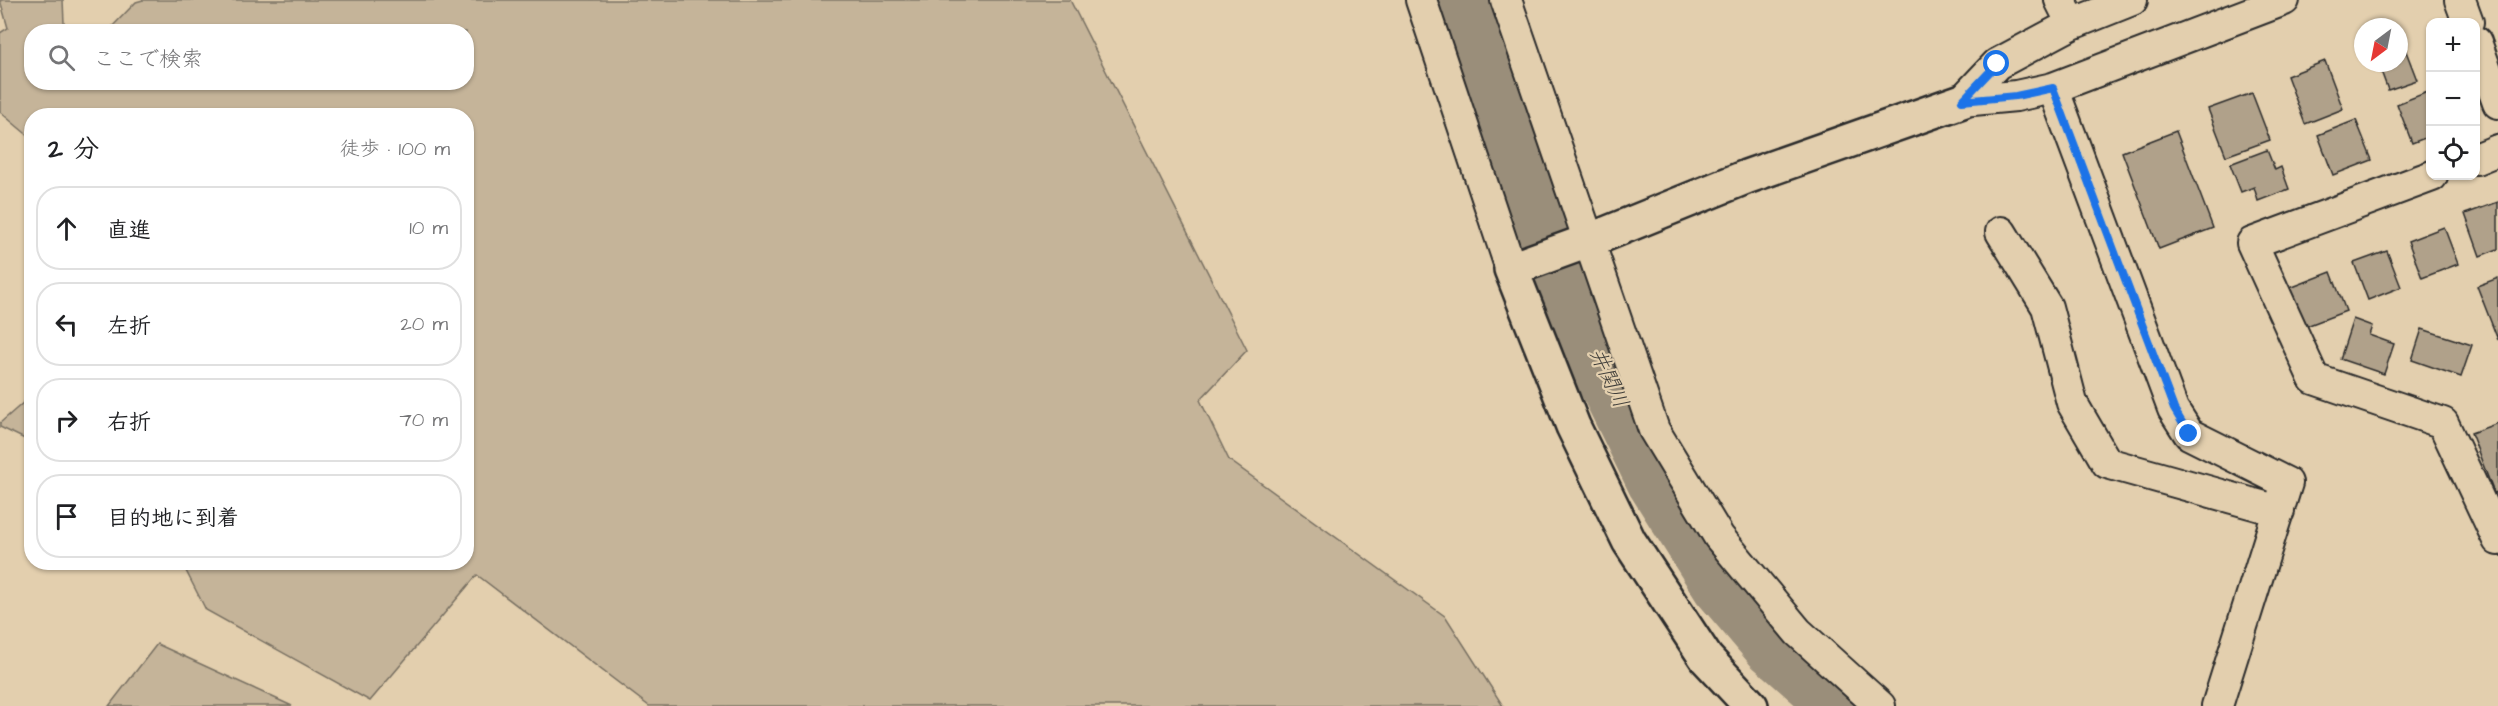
<!DOCTYPE html>
<html lang="ja">
<head>
<meta charset="utf-8">
<style>
	body { margin:0; font-family:"Architects Daughter","Klee One",sans-serif; background:#f2f2f2; color:#202124 }
	.controls { position:absolute; right:18px; top:18px; display:grid; overflow:hidden; border-radius:12px; box-shadow:0 2px 4px #0004 }
	.controls button { width:54px; height:54px; display:grid; place-items:center; padding:0; border:0; border-bottom:2px solid #e0e0e0; background:#fff; color:#202124; font:30px sans-serif }
	.compass { position:absolute; left:2354px; top:18px; width:54px; height:54px; border-radius:50%; background:#fff; box-shadow:0 2px 4px #0004; rotate:212deg }
	.stop { position:absolute; width:18px; height:18px; margin:-14px; border:4px solid #1a73e8; border-radius:50%; background:#fff }
	.stop.end { background:#1a73e8; border-color:#fff; box-shadow:0 2px 6px #0008 }
	.list { margin:0; padding:0; list-style:none }
	h2 { display:flex; justify-content:space-between; align-items:center; height:78px; margin:0; padding:0 24px; font-size:26px }
	h2 small { font-size:20px; font-weight:400; color:#757577 }
	.list li { display:grid; grid-template-columns:39px 1fr auto; gap:18px; align-items:center; box-sizing:border-box; height:84px; margin:0 12px 12px; padding:0 12px; border:2px solid #e0e0e0; border-radius:24px }
	.list b { display:block; font-size:22px; white-space:nowrap }
	.list em { font-size:20px; font-style:normal; color:#757577 }
	.icon { flex:none; width:33px; height:33px; fill:none; stroke:currentColor; stroke-width:2; stroke-linecap:round; stroke-linejoin:round }
	.map { position:relative; flex:none; width:2498px; height:706px; overflow:hidden }
	.search { position:absolute; background:#fff; box-shadow:0 2px 4px #0004; left:24px; top:24px; width:450px; height:66px; display:flex; align-items:center; gap:15px; box-sizing:border-box; padding:0 21px; border-radius:24px; color:#757577; font-size:22px }
	.panel { position:absolute; background:#fff; box-shadow:0 2px 4px #0004; left:24px; top:108px; width:450px; height:462px; border-radius:24px }
	.map>svg:first-child { display:block }
	.green { fill:#c5b499; stroke:#787062; stroke-width:1.5 }
	.lines { fill:none; stroke-linecap:round; stroke-linejoin:round }
	.river { stroke:#9a8e7a; stroke-width:63 }
	.building { fill:#b0a18a; stroke:#2b2b2b; stroke-width:1.5 }
	.minor-casing { stroke:#2b2b2b; stroke-width:34 }
	.tertiary-casing { stroke:#2b2b2b; stroke-width:38 }
	.minor { stroke:#e3cfae; stroke-width:30 }
	.tertiary { stroke:#e3cfae; stroke-width:33 }
	.route { stroke:#1a73e8; stroke-width:8 }
	.labels { text-anchor:middle; dominant-baseline:central; stroke-width:4.5; stroke-linejoin:round; paint-order:stroke }
	.water-label { font-size:21px; font-style:italic; fill:#413f3b; stroke:#e3cfae }
</style>
</head>
<body>
<div class="map">
<svg width="2498" height="706" viewBox="0 0 2498 706">
	<rect width="100%" height="100%" fill="#e3cfae"/>
	<filter id="ink" filterUnits="userSpaceOnUse"><feTurbulence type="fractalNoise" baseFrequency=".0167" numOctaves="2"/><feDisplacementMap in="SourceGraphic" scale="12" xChannelSelector="R" yChannelSelector="G"/><feConvolveMatrix kernelMatrix="1 2 1 2 8 2 1 2 1" color-interpolation-filters="sRGB"/></filter>
	<g filter="url(#ink)">
		<path class="green" d="M0 0H63L64 23 72 31 32 32V82H466V32L108 31 136 2 143 0H1070L1247 350 1200 400 1229 460 1446 617 1503 706H649L477 575 370 701 206 610 182 563 466 562V116H32L31 138 0 112V33L8 28Z
			M31 396V442L0 427V423Z
			M157 644 292 706H109Z"/>
		<g class="lines">
			<path class="river" d="M1459 0 1599 360 1658 480 1723 584 1773 643 1844 706"/>
		</g>
		<path class="building" d="M2399 33 2417 80 2388 90 2378 63H2399Z
			M2325 61 2343 109 2305 124 2287 76Z
			M2430 91V136L2412 143 2397 104Z
			M2252 93 2270 140 2226 156 2208 109Z
			M2356 120 2372 160 2333 175 2318 135Z
			M2176 131 2213 228 2159 249 2122 152Z
			M2267 150 2275 170 2281 167 2289 189 2258 201 2254 187 2241 192 2230 164Z
			M2498 202V249L2480 256 2465 214Z
			M2444 227 2458 264 2422 278 2408 241Z
			M2387 251 2401 287 2368 300 2354 263Z
			M2331 272 2346 311 2304 327 2290 288Z
			M2498 278V340L2477 286Z
			M2353 319 2372 326 2369 335 2394 344 2384 374 2340 359Z
			M2422 329 2472 345 2461 377 2412 360Z
			M2498 423V492L2494 493 2471 433Z"/>
		<g class="lines">
			<g class="minor-casing">
				<path id="minor" d="M1421 0 1511 269
					M1506 0 1654 430 1719 537 1798 632 1880 706
					M2060 0 2072 24
					M2460 0 2468 22
					M2476 42 2498 103
					M2053 88 2173 409 2189 434 2287 483 2217 706
					M1962 101 2016 96 2053 88 2284 0
					M1962 101 1997 64 2072 24 2132 0
					M2476 159 2498 150
					M2432 176 2252 243 2314 379 2443 423 2498 540
					M2001 232 2047 307 2072 403 2107 463 2279 511"/>
			</g>
			<g class="tertiary-casing">
				<path id="tertiary" d="M1751 706 1706 658 1629 541 1573 426 1511 269 1588 241 1746 177 1962 101"/>
			</g>
			<use href="#minor" class="minor"/>
			<use href="#tertiary" class="tertiary"/>
		</g>
	</g>
	<g class="lines" filter="url(#ink)">
		<path class="route" d="M1997 64 1962 101 2016 96 2053 88 2174 409 2189 434"/>
	</g>
	<g class="labels">
		<g class="water-label">
			<text transform="translate(1609 378) rotate(65)">井関川</text>
		</g>
	</g>
</svg>
<div class="controls">
<button>+</button>
<button>−</button>
<button><svg class="icon" aria-label="locate" viewBox="0 0 24 24"><circle cx="12" cy="12" r="6"/><path d="M12 2v4M12 18v4M2 12h4M18 12h4"/></svg></button>
</div>
<svg class="compass" viewBox="-18 -18 36 36"><path d="M0-13l5 13h-10z" fill="#e53935"/><path d="M0 13l5-13h-10z" fill="#757577"/></svg>
<div class="stop" style="left:1997px;top:64px"></div>
<div class="stop end" style="left:2189px;top:434px"></div>
<div class="search"><svg class="icon" aria-label="search" viewBox="0 0 24 24"><circle cx="10" cy="10" r="6"/><path d="M15 15l6 6"/></svg>ここで検索</div>
<section class="panel">
<h2>2 分<small>徒歩 · 100 m</small></h2>
<ul class="list">
<li><svg class="icon" aria-label="ahead" viewBox="0 0 24 24"><path d="M12 20V5M6 11l6-6 6 6"/></svg><div><b>直進</b></div><em>10 m</em></li>
<li><svg class="icon" aria-label="left" viewBox="0 0 24 24"><path d="M17 20v-9H6M10 6l-5 5 5 5"/></svg><div><b>左折</b></div><em>20 m</em></li>
<li><svg class="icon" aria-label="right" viewBox="0 0 24 24"><path d="M7 20v-9h11M14 6l5 5-5 5"/></svg><div><b>右折</b></div><em>70 m</em></li>
<li><svg class="icon" aria-label="arrive" viewBox="0 0 24 24"><path d="M6 21V4h12l-3 4 3 4H6"/></svg><div><b>目的地に到着</b></div></li>
</ul>
</section>
</div>
</body>
</html>
